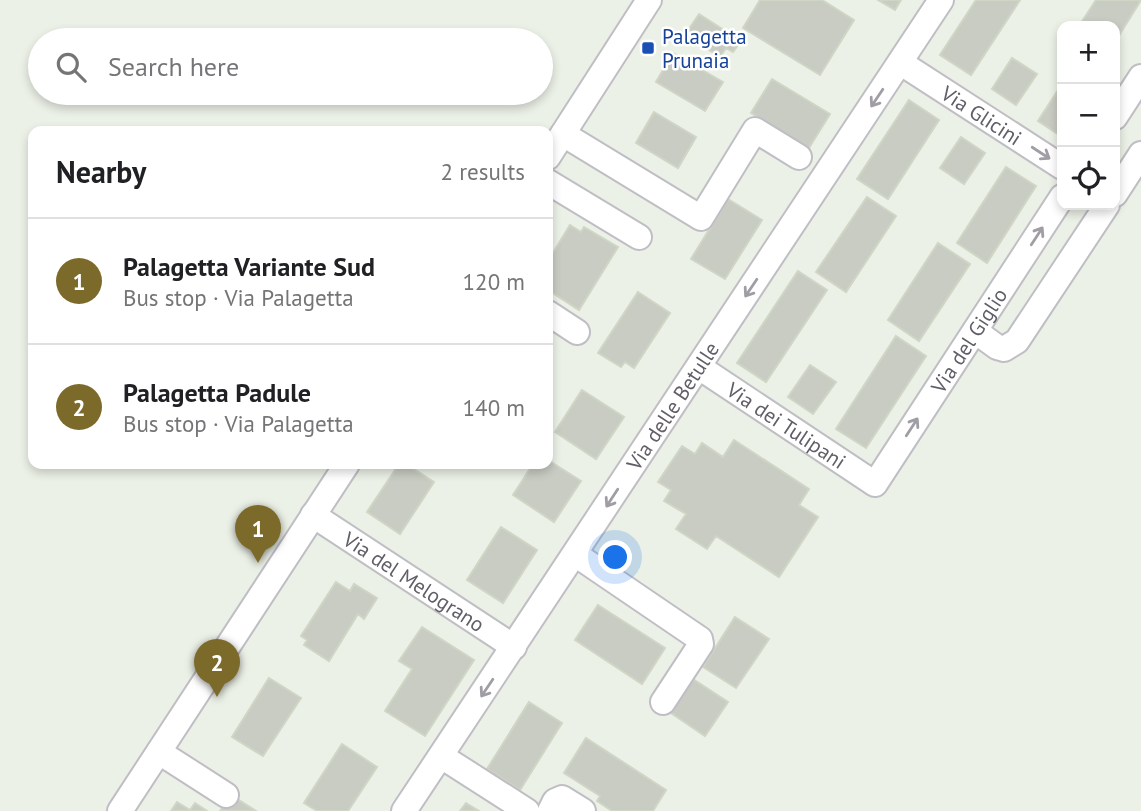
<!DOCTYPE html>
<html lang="en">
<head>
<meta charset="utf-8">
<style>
	body { margin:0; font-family:"PT Sans",sans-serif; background:#f2f2f2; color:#202124 }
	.controls { position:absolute; right:21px; top:21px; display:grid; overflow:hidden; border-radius:14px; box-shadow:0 4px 10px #0003 }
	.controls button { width:63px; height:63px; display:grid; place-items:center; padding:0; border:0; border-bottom:2px solid #e0e0e0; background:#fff; color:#202124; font:35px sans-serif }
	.you { position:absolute; left:616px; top:558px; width:24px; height:24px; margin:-18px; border:5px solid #fff; border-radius:50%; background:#1a73e8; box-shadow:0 0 0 10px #1a73e833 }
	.badge { display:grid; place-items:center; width:46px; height:46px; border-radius:50%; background:#7c6a2a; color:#fff; font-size:23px; font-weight:700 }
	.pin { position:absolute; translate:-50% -58px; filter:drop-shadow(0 2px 4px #0008) }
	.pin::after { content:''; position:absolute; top:37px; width:24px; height:21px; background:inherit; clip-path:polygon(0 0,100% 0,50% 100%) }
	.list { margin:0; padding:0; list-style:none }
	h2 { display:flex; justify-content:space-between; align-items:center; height:91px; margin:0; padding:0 28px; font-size:30px }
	h2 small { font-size:23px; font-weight:400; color:#757577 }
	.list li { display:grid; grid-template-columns:46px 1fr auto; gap:21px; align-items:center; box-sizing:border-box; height:126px; padding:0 28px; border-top:2px solid #e0e0e0 }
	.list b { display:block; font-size:26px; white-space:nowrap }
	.list p { margin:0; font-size:23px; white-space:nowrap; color:#757577 }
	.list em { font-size:23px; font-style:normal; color:#757577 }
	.icon { flex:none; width:38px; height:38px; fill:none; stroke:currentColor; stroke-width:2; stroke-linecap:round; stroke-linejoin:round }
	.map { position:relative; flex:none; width:1141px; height:811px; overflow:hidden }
	.search { position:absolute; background:#fff; box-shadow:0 4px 10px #0003; left:28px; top:28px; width:525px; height:77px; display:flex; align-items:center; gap:18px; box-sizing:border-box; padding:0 24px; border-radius:38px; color:#757577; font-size:26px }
	.panel { position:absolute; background:#fff; box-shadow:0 4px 10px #0003; left:28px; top:126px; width:525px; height:343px; border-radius:14px }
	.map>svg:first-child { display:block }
	.building { fill:#c9ccc3; stroke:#cfd6c5; stroke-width:2 }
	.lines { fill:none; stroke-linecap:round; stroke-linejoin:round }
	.minor-casing { stroke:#c0bec5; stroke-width:28 }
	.minor { stroke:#fff; stroke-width:24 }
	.oneway { stroke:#a09ea4 }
	.transit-dot { fill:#1a4fb4; stroke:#fff; stroke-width:2.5 }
	.labels { text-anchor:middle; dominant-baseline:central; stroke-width:5; stroke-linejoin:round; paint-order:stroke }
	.transit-label { font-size:21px; fill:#164399; stroke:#fff; text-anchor:start }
	.street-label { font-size:21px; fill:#615e67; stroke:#fff }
</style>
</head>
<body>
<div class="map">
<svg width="1141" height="811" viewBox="0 0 1141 811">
	<rect width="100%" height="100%" fill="#ecf1e7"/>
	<path class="building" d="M760 0H822L854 20 820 75 743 28Z
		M878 0H901L895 10Z
		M976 0H1020L971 75 940 55Z
		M1096 0H1141L1115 42V26H1079Z
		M699 14 741 41 733 52 726 48 720 57 685 35Z
		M673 53 723 82 705 111 656 82Z
		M1012 58 1037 74 1016 105 992 89Z
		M772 79 830 114 809 148 751 113Z
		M1062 84V137L1038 121Z
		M909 100 939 120 888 199 857 179Z
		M654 112 696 137 678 168 636 143Z
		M961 137 985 153 964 184 940 168Z
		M1006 167 1036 186 987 263 957 243Z
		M867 197 896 216 846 292 816 272Z
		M728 199 762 220 725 279 691 259Z
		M570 225 581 232 584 227 618 247 579 310 548 290V261Z
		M938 243 970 264 919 341 888 320Z
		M798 271 827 290 766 382 737 363Z
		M638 292 670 313 634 368 625 362 621 367 598 353Z
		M896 336 926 356 866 448 836 429Z
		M810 365 836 382 813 414 788 397Z
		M582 390 624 417 596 459 555 432Z
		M734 440 809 489 799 505 818 517 779 577 716 536 707 549 676 529 686 514 664 501 671 490 658 482 682 446 695 454 702 443 723 457Z
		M548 460 581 481 554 522 513 495 533 464H548Z
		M399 464H406L434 482 400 534 367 512Z
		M501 527 537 550 503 603 467 580Z
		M336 582 350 591 354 584 377 598 364 619 358 614 329 661 304 645 307 640 301 636Z
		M598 605 665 648 642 684 575 640Z
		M735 617 769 639 736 688 703 667Z
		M422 627 474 660 425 736 385 711 412 669 399 661Z
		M269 678 301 698 263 756 232 737Z
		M693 679 728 702 705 736 671 713Z
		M529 702 562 723 520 790 487 769Z
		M586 738 666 790 653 811H612L597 801 600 796 564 773Z
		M342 744 377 767 348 811H317L304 803Z
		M231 795 256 811H220Z
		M177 802 190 810 195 803 207 811H171Z
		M466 803 479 811H460Z"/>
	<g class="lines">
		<g class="minor-casing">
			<g id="minor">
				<path id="s1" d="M901 63 1062 167"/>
				<path d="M1115 117 1141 77"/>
				<path d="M563 134 701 218 755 130 799 157"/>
				<path d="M548 157 649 0"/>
				<path d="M548 182 639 237"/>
				<path d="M1115 194 1141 154"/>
				<path d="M548 313 577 332"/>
				<path d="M975 331 997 347 1004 349 1017 341 1107 205"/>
				<path id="s2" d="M699 367 875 484 1062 197"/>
				<path id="s3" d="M313 515 514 647"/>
				<path d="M575 554 700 639 701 644 663 702"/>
				<path d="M159 752 226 795"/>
				<path d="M441 756 527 811"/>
				<path d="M120 811 347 464"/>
				<path id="s4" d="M404 811 941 0"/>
				<path d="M550 811 555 801 562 798 583 811"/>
			</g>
		</g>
		<use href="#minor" class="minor"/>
	</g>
	<defs><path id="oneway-shaft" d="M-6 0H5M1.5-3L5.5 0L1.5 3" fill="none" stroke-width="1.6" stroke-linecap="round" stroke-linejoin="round" transform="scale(1.75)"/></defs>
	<g class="oneway">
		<use href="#oneway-shaft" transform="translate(877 98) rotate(124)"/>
		<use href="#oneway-shaft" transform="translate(1041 153) rotate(33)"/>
		<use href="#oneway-shaft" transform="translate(1037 236) rotate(-57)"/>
		<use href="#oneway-shaft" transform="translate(751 288) rotate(124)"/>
		<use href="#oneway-shaft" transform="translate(912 427) rotate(-57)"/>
		<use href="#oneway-shaft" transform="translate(612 498) rotate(123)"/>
		<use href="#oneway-shaft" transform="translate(487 688) rotate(124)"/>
	</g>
	<rect class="transit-dot" x="641" y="41" width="14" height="14" rx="3.5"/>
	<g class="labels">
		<g class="transit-label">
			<text x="662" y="36">Palagetta<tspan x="662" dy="24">Prunaia</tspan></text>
		</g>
		<g class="street-label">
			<text stroke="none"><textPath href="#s1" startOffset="96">Via Glicini</textPath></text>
			<text stroke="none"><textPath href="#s2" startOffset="383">Via del Giglio</textPath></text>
			<text stroke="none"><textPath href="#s4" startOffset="486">Via delle Betulle</textPath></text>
			<text stroke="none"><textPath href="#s2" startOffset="105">Via dei Tulipani</textPath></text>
			<text stroke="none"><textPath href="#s3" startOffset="121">Via del Melograno</textPath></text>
		</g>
	</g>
</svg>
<div class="controls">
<button>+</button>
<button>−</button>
<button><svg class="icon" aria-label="locate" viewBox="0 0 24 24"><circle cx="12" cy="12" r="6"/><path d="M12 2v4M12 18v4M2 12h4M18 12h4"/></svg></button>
</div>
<div class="you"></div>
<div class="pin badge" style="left:258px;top:563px">1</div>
<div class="pin badge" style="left:217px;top:697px">2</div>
<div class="search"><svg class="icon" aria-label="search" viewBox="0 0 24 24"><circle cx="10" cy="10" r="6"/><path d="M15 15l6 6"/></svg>Search here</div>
<section class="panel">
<h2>Nearby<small>2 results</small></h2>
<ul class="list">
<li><span class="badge">1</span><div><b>Palagetta Variante Sud</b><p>Bus stop · Via Palagetta</p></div><em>120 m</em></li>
<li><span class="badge">2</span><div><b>Palagetta Padule</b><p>Bus stop · Via Palagetta</p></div><em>140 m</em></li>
</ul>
</section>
</div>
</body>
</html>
